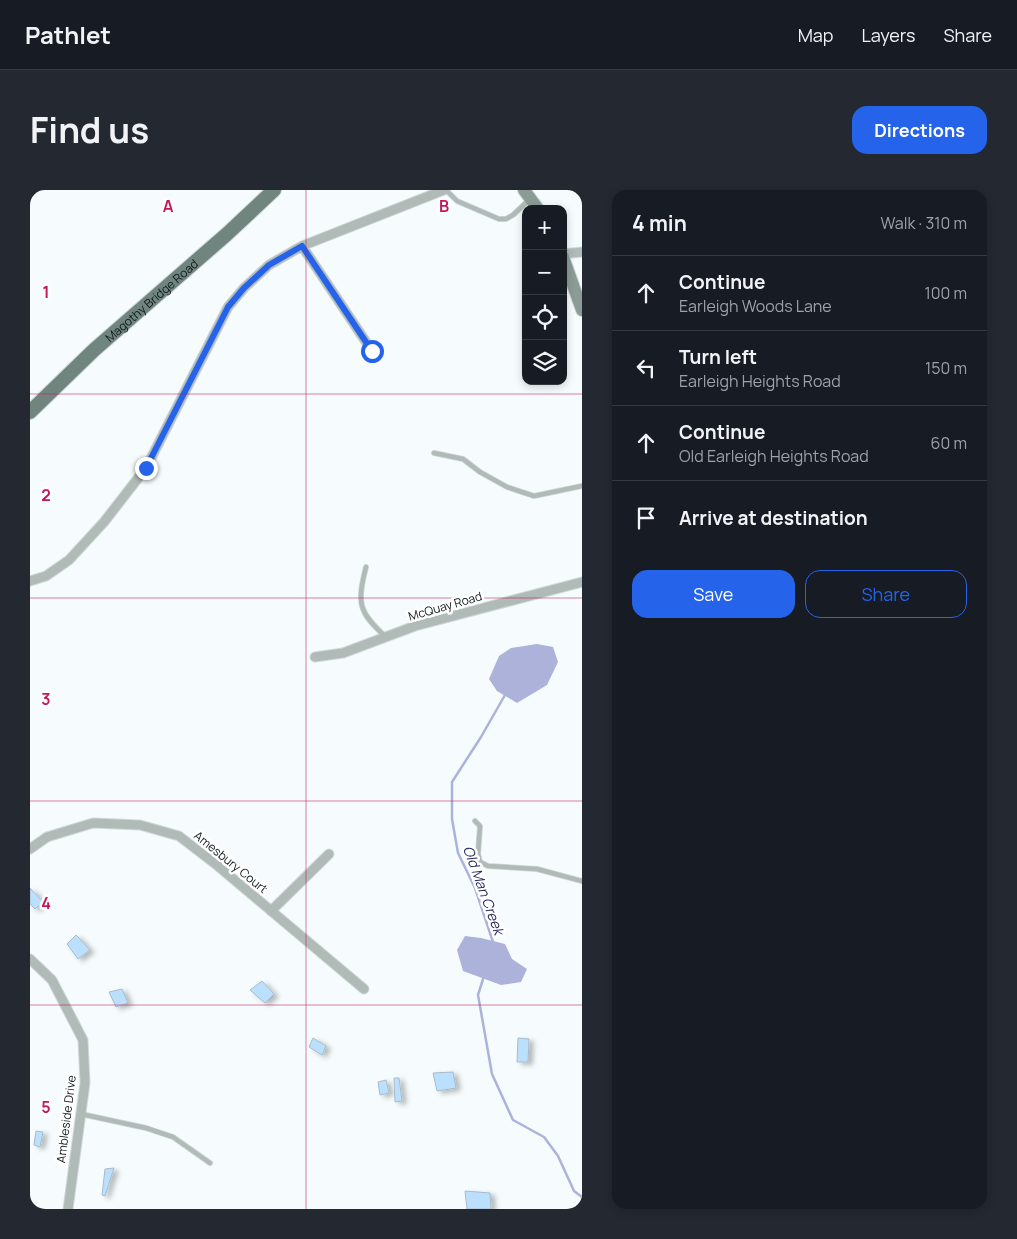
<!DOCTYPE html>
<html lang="en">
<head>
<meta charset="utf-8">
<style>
	body { margin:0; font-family:Manrope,sans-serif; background:#242831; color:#f1f3f6 }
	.controls { position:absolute; right:15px; top:15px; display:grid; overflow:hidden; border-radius:10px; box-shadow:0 2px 8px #0003 }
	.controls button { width:45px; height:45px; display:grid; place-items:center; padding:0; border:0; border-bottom:1px solid #363941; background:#171b24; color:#f1f3f6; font:25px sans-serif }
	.stop { position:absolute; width:15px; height:15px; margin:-11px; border:4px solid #2563eb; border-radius:50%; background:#fff }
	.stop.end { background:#2563eb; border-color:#fff; box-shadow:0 1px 5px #0008 }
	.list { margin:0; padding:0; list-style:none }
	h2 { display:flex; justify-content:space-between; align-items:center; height:65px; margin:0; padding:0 20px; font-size:21px }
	h2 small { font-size:16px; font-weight:400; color:#9ea1a6 }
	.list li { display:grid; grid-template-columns:32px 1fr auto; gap:15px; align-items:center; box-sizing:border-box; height:75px; padding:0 20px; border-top:1px solid #363941 }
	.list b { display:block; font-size:19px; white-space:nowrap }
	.list p { margin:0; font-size:16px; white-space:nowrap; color:#9ea1a6 }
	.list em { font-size:16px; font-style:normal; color:#9ea1a6 }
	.actions { display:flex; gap:10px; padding:15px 20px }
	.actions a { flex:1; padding:11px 0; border:1px solid #2563eb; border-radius:15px; text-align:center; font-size:18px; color:#2563eb }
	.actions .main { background:#2563eb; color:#fff }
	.icon { flex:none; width:28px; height:28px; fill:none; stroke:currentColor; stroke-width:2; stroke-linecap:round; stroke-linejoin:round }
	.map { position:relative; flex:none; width:552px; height:1019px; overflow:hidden; border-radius:15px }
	header { display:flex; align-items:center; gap:30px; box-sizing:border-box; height:70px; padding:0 25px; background:#171b24; border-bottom:1px solid #363941 }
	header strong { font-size:24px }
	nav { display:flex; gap:28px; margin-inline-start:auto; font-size:18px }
	.intro { display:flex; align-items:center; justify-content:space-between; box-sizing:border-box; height:120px; padding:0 30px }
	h1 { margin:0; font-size:35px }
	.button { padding:12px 22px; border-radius:15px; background:#2563eb; color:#fff; font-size:18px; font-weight:700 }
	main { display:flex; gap:30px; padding:0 30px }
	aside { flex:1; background:#171b24; border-radius:15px; box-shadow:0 2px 8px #0003 }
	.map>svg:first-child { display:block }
	.water { fill:#acb2da }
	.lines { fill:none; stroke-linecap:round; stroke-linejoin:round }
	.stream { stroke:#acb2da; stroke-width:2.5 }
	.building { fill:#bbe0fe; stroke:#a9bbcb; filter:url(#shadow) }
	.service-casing { stroke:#d1d8d9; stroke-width:6 }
	.minor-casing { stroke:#d1d8d9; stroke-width:11 }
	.secondary-casing { stroke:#d1d8d9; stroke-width:14 }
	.primary-casing { stroke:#d1d8d9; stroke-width:16 }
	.service { stroke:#b0bbb7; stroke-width:4.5 }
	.minor { stroke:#b0bbb7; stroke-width:9 }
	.secondary { stroke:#8b9c96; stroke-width:12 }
	.primary { stroke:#71857f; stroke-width:14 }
	.route { stroke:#2563eb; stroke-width:6 }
	.grid { fill:none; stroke:#c2185b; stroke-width:1; stroke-opacity:0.55 }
	.labels { text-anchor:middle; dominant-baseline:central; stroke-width:5; stroke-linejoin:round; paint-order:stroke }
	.street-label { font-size:12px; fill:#101a1c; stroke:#fff }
	.water-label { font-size:14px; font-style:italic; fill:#2a2c5f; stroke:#fff }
	.grid-label { font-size:16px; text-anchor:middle; font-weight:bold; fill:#c2185b; stroke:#fff; stroke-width:5; stroke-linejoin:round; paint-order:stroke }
</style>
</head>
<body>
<header>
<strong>Pathlet</strong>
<nav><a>Map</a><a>Layers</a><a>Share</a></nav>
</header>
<div class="intro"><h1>Find us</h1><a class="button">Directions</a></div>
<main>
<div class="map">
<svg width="552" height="1019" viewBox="0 0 552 1019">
	<defs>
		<filter id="shadow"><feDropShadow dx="4.5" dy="2.5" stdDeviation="2.5" flood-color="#0004"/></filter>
	</defs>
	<rect width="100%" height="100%" fill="#f6fcfd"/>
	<path class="water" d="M507 454 523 457 528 472 517 495 487 513 467 501 459 489 469 466 481 458Z
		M435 746 451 748 475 754 482 769 497 779 491 792 471 795 433 781 427 760Z"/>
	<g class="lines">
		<path class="stream" d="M463 752 445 698 428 663 422 629V592L451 547 475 505
			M454 786 448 805 462 884 483 930 514 947 528 966 544 1001 552 1007"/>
	</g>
	<path class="building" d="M0 698 13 712 5 719 0 714Z
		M46 745 60 760 48 769 37 754Z
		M232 791 244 804 235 813 220 800Z
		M92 799 98 813 86 817 79 802Z
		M283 848 296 856 292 865 279 857Z
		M488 848 499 849 498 872H487Z
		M423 882 426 898 407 901 403 883Z
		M364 888H369L372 911 365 912Z
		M356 890 359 903 350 905 348 892Z
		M6 941 13 942 10 957 4 955Z
		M84 978 75 1006 72 1005 75 979Z
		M435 1001 460 1003 461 1019H437Z"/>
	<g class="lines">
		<g class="service-casing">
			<path id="service" d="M416 0 427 11 469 29H476L483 25 499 10
				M404 263 433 269 450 282 477 297 504 306 552 296
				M336 377C327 413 328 422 356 447
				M445 631 450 636 448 664 450 672 458 676 507 679 552 691
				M51 924 116 938 143 947 180 973"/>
		</g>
		<g class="minor-casing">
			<path id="minor" d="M272 56 342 161
				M533 64 552 62
				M0 391 16 386 39 370 74 332 116 278 198 117 214 98 239 75 272 56 414 0
				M285 467 313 463 385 436 552 392
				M0 659 17 647 63 633 110 635 149 646 188 676 334 799
				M241 721 299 664
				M0 769 22 790 53 850 55 893 38 1019"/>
		</g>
		<g class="secondary-casing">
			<path id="secondary" d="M494 0 508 19
				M533 67 552 120"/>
		</g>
		<g class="primary-casing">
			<g id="primary">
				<path id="s1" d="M0 222 64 160 197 44 244 0"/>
			</g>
		</g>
		<use href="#service" class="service"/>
		<use href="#minor" class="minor"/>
		<use href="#secondary" class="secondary"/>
		<use href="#primary" class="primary"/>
	</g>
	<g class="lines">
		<path class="route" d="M116 278 198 117 214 98 239 75 272 56 342 161"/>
	</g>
	<path class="grid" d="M276 0V1019M0 204H552M0 408H552M0 611H552M0 815H552"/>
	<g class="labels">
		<g class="street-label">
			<text stroke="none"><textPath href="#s1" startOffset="165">Magothy Bridge Road</textPath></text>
			<text transform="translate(415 416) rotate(-16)">McQuay Road</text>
			<text transform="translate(201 672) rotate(39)">Amesbury Court</text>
			<text transform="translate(36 929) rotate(-83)">Ambleside Drive</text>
		</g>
		<g class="water-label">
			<text transform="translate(454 700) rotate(70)">Old Man Creek</text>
		</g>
	</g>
	<g class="grid-label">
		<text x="138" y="22">A</text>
		<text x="414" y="22">B</text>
		<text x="16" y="108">1</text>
		<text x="16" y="311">2</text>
		<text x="16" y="515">3</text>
		<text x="16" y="719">4</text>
		<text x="16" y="923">5</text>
	</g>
</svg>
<div class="controls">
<button>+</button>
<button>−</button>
<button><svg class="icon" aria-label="locate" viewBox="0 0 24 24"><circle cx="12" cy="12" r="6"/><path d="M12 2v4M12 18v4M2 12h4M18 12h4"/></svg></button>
<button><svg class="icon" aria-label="layers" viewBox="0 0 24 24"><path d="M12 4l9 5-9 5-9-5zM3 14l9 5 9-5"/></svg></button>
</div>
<div class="stop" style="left:342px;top:161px"></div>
<div class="stop end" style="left:116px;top:278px"></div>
</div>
<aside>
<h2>4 min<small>Walk · 310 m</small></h2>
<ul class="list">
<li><svg class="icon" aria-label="ahead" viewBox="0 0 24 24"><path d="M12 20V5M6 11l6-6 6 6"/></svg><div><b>Continue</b><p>Earleigh Woods Lane</p></div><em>100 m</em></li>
<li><svg class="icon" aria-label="left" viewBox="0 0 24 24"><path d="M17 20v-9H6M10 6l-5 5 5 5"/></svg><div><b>Turn left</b><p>Earleigh Heights Road</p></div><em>150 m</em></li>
<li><svg class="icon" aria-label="ahead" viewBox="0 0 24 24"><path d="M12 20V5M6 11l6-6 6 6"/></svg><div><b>Continue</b><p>Old Earleigh Heights Road</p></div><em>60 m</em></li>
<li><svg class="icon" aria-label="arrive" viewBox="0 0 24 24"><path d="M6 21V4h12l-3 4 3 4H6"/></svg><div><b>Arrive at destination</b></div></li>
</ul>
<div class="actions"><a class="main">Save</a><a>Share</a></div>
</aside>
</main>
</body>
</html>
